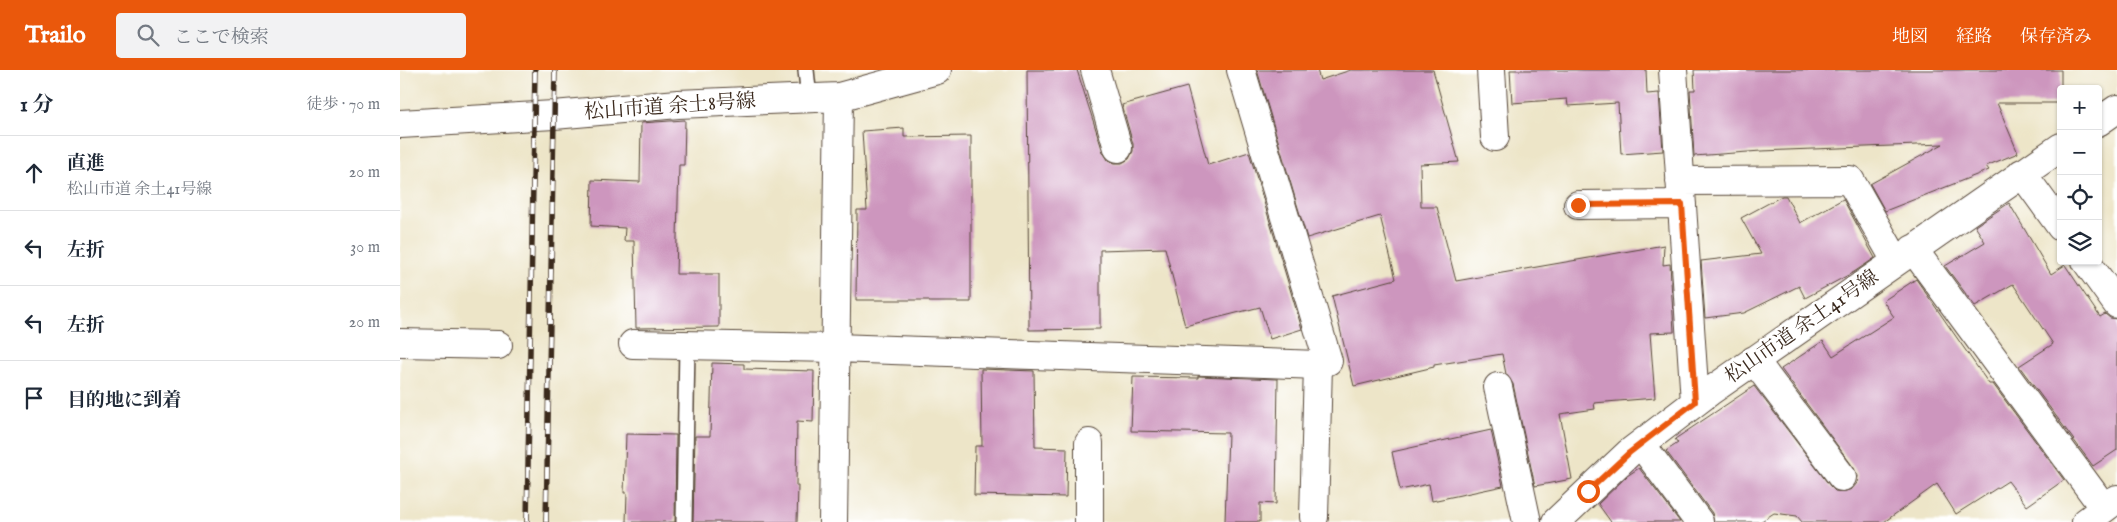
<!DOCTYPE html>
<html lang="ja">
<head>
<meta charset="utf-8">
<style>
	body { margin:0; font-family:"IM FELL English","Noto Serif JP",serif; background:#f2f2f3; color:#1f2937 }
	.controls { position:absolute; right:15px; top:15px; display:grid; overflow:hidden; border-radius:5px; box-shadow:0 1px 4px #0004 }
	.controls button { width:45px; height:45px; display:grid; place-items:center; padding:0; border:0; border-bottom:1px solid #e0e1e3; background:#fff; color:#1f2937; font:25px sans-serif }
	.stop { position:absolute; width:15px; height:15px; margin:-11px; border:4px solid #ea580c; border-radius:50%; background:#fff }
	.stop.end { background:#ea580c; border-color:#fff; box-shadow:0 1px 5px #0008 }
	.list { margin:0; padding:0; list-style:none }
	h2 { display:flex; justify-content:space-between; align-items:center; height:65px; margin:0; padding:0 20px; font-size:21px }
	h2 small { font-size:16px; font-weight:400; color:#747a83 }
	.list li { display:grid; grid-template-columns:32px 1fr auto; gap:15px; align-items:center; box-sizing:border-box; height:75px; padding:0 20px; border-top:1px solid #e0e1e3 }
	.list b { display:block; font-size:19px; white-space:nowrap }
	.list p { margin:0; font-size:16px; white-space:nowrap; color:#747a83 }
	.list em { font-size:16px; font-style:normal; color:#747a83 }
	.icon { flex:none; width:28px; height:28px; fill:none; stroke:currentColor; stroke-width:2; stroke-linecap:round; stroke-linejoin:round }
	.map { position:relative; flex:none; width:1717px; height:452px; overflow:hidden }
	header { display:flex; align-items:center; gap:30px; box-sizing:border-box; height:70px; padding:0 25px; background:#ea580c; color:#fff }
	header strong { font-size:24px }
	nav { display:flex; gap:28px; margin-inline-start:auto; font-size:18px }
	.search { width:350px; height:45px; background:#f2f2f3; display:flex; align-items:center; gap:12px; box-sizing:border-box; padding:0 18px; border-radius:5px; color:#747a83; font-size:19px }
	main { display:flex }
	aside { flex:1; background:#fff }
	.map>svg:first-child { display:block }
	.building { fill:#cd96be }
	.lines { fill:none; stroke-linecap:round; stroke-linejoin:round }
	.service-casing { stroke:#564638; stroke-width:18 }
	.minor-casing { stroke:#564638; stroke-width:30 }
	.service { stroke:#fff; stroke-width:15 }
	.minor { stroke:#fff; stroke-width:28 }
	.rail-casing { stroke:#3b2a1e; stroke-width:5.5 }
	.rail { stroke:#fff; stroke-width:4; stroke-dasharray:11; stroke-linecap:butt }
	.route { stroke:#ea580c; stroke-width:6 }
	.labels { text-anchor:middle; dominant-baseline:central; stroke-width:5; stroke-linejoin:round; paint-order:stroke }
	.street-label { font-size:20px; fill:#3b2a1e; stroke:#fff }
</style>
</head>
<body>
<header>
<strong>Trailo</strong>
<div class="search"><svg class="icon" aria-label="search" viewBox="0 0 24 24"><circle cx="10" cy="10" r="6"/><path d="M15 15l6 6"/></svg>ここで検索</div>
<nav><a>地図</a><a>経路</a><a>保存済み</a></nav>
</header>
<main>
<aside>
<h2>1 分<small>徒歩 · 70 m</small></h2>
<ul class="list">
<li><svg class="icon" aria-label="ahead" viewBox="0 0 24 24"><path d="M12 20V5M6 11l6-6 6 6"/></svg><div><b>直進</b><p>松山市道 余土41号線</p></div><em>20 m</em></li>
<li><svg class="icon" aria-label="left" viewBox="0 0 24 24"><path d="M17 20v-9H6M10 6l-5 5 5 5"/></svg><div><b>左折</b></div><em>30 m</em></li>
<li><svg class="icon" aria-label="left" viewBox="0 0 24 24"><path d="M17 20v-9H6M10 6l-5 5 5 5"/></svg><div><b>左折</b></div><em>20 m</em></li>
<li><svg class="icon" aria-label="arrive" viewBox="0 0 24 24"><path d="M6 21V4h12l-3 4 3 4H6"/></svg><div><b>目的地に到着</b></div></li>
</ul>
</aside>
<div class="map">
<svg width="1717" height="452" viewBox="0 0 1717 452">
	<rect width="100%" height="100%" fill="#fff"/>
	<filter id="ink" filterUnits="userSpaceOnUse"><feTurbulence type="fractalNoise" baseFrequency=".02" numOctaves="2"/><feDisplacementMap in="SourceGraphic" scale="10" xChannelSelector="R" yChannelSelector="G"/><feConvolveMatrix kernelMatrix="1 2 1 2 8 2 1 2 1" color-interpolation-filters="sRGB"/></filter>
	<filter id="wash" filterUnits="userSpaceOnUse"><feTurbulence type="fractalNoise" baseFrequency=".0096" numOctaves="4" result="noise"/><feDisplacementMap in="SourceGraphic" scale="20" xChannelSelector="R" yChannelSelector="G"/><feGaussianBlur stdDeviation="1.12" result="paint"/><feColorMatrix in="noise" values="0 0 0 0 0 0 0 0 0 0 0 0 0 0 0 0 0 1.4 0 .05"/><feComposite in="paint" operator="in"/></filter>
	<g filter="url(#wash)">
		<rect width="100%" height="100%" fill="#ede5c8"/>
		<g id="blocks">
			<path class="building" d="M627 0H677L703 82 708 90 715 93H722L729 89 733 81V74L722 35 787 17 808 95 849 82 902 259 870 269 860 237 785 256 765 178 700 180V259L629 260Z
				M857 0H917L920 10 951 0H1033L1059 92 1020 94 1021 137H1037L1056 211 1264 175 1263 195 1270 194 1274 262 1250 263 1255 328 1194 333 1195 339 1160 344 1172 409 1135 416 1113 314 1106 304 1102 284 1034 295V297L954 316 932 226 996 209 980 146 907 168Z
				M1110 0H1246L1247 24 1259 23 1263 81 1221 84 1218 33 1168 36 1167 29 1112 33Z
				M1294 0H1661V33H1597L1618 83 1586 96 1589 100 1485 141 1470 114 1543 74 1361 81 1294 86 1290 20H1295Z
				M285 50 284 95H279L276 204H319V257L236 258 234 171H224L225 158 191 156 192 110 240 112 241 53Z
				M504 58V67L571 66V232H529V230H456L457 140H467L462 61Z
				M1382 126H1386L1400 153 1443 129 1475 188 1454 202 1405 228 1399 216 1344 243 1305 248 1301 191 1361 184 1341 148Z
				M1609 133 1651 204 1665 195 1700 247 1705 244 1710 248 1717 249V380L1693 396 1619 296 1653 274 1613 214 1575 236 1545 196 1585 172 1575 156Z
				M1516 209 1589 314H1593L1664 410 1627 436 1608 411 1556 444 1537 414 1484 452H1402L1397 446 1374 443 1360 452H1314L1312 443 1266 381 1278 373 1275 369 1354 316 1430 416 1435 421 1443 422 1452 419 1457 413 1458 406 1454 398 1381 299 1423 271 1433 286 1494 247 1483 231Z
				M312 293 344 294V299L414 301 413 352 397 351 396 416H398L397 452H293L295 366H310Z
				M581 299 634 301 635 377 667 378 666 427 574 425 575 376H582Z
				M798 306 878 309 876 434 860 433V452H825L828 363 731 361 733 307 798 308Z
				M1091 360 1103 416 1032 431 1029 414 1000 420 992 382Z
				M226 364 276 365 275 452H226L227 423H224Z
				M1239 398 1280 452H1211L1198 434 1227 406Z"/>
		</g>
	</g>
	<g filter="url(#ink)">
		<use href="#blocks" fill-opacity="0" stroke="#564638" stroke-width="1"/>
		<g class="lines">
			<g class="service-casing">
				<path id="service" d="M406 0 409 29
					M284 452 287 276"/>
			</g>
			<g class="minor-casing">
				<path id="minor" d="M695 0 718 78
					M841 0 928 291 918 295
					M1091 0 1095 67
					M1273 0 1295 332
					M1698 52 1717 39
					M0 54 154 45 278 34 439 27 537 0
					M1622 103 1661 157
					M1280 111 1450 110 1496 191
					M1178 135 1282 134
					M1513 179 1704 438
					M1686 191 1717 234
					M0 273 98 275
					M233 274 436 278 918 295 914 447
					M1354 290 1442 407
					M1098 317 1127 452
					M689 373V452
					M1241 374 1299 452
					M433 452 439 27
					M1156 452 1229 383 1309 322 1661 77
					M1686 452 1717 429"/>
			</g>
			<use href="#service" class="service"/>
			<use href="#minor" class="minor"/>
			<g class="rail-casing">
				<path id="rail" d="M127 452 135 0
					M146 452 155 0"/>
			</g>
			<use href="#rail" class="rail"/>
		</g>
	</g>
	<g class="lines" filter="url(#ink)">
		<path class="route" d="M1178 135 1282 134 1295 332 1229 383 1188 421"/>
	</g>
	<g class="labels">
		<g class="street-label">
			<text transform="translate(270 37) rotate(-4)">松山市道 余土8号線</text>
			<text transform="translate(1402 257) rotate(-35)">松山市道 余土41号線</text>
		</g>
	</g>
</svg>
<div class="controls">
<button>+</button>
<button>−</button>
<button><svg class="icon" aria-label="locate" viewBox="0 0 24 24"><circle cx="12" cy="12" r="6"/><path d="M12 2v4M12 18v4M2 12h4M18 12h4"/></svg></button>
<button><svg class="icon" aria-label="layers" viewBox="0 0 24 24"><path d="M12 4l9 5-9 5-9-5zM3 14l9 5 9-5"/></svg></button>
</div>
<div class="stop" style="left:1188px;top:421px"></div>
<div class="stop end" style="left:1178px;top:135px"></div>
</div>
</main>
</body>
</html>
